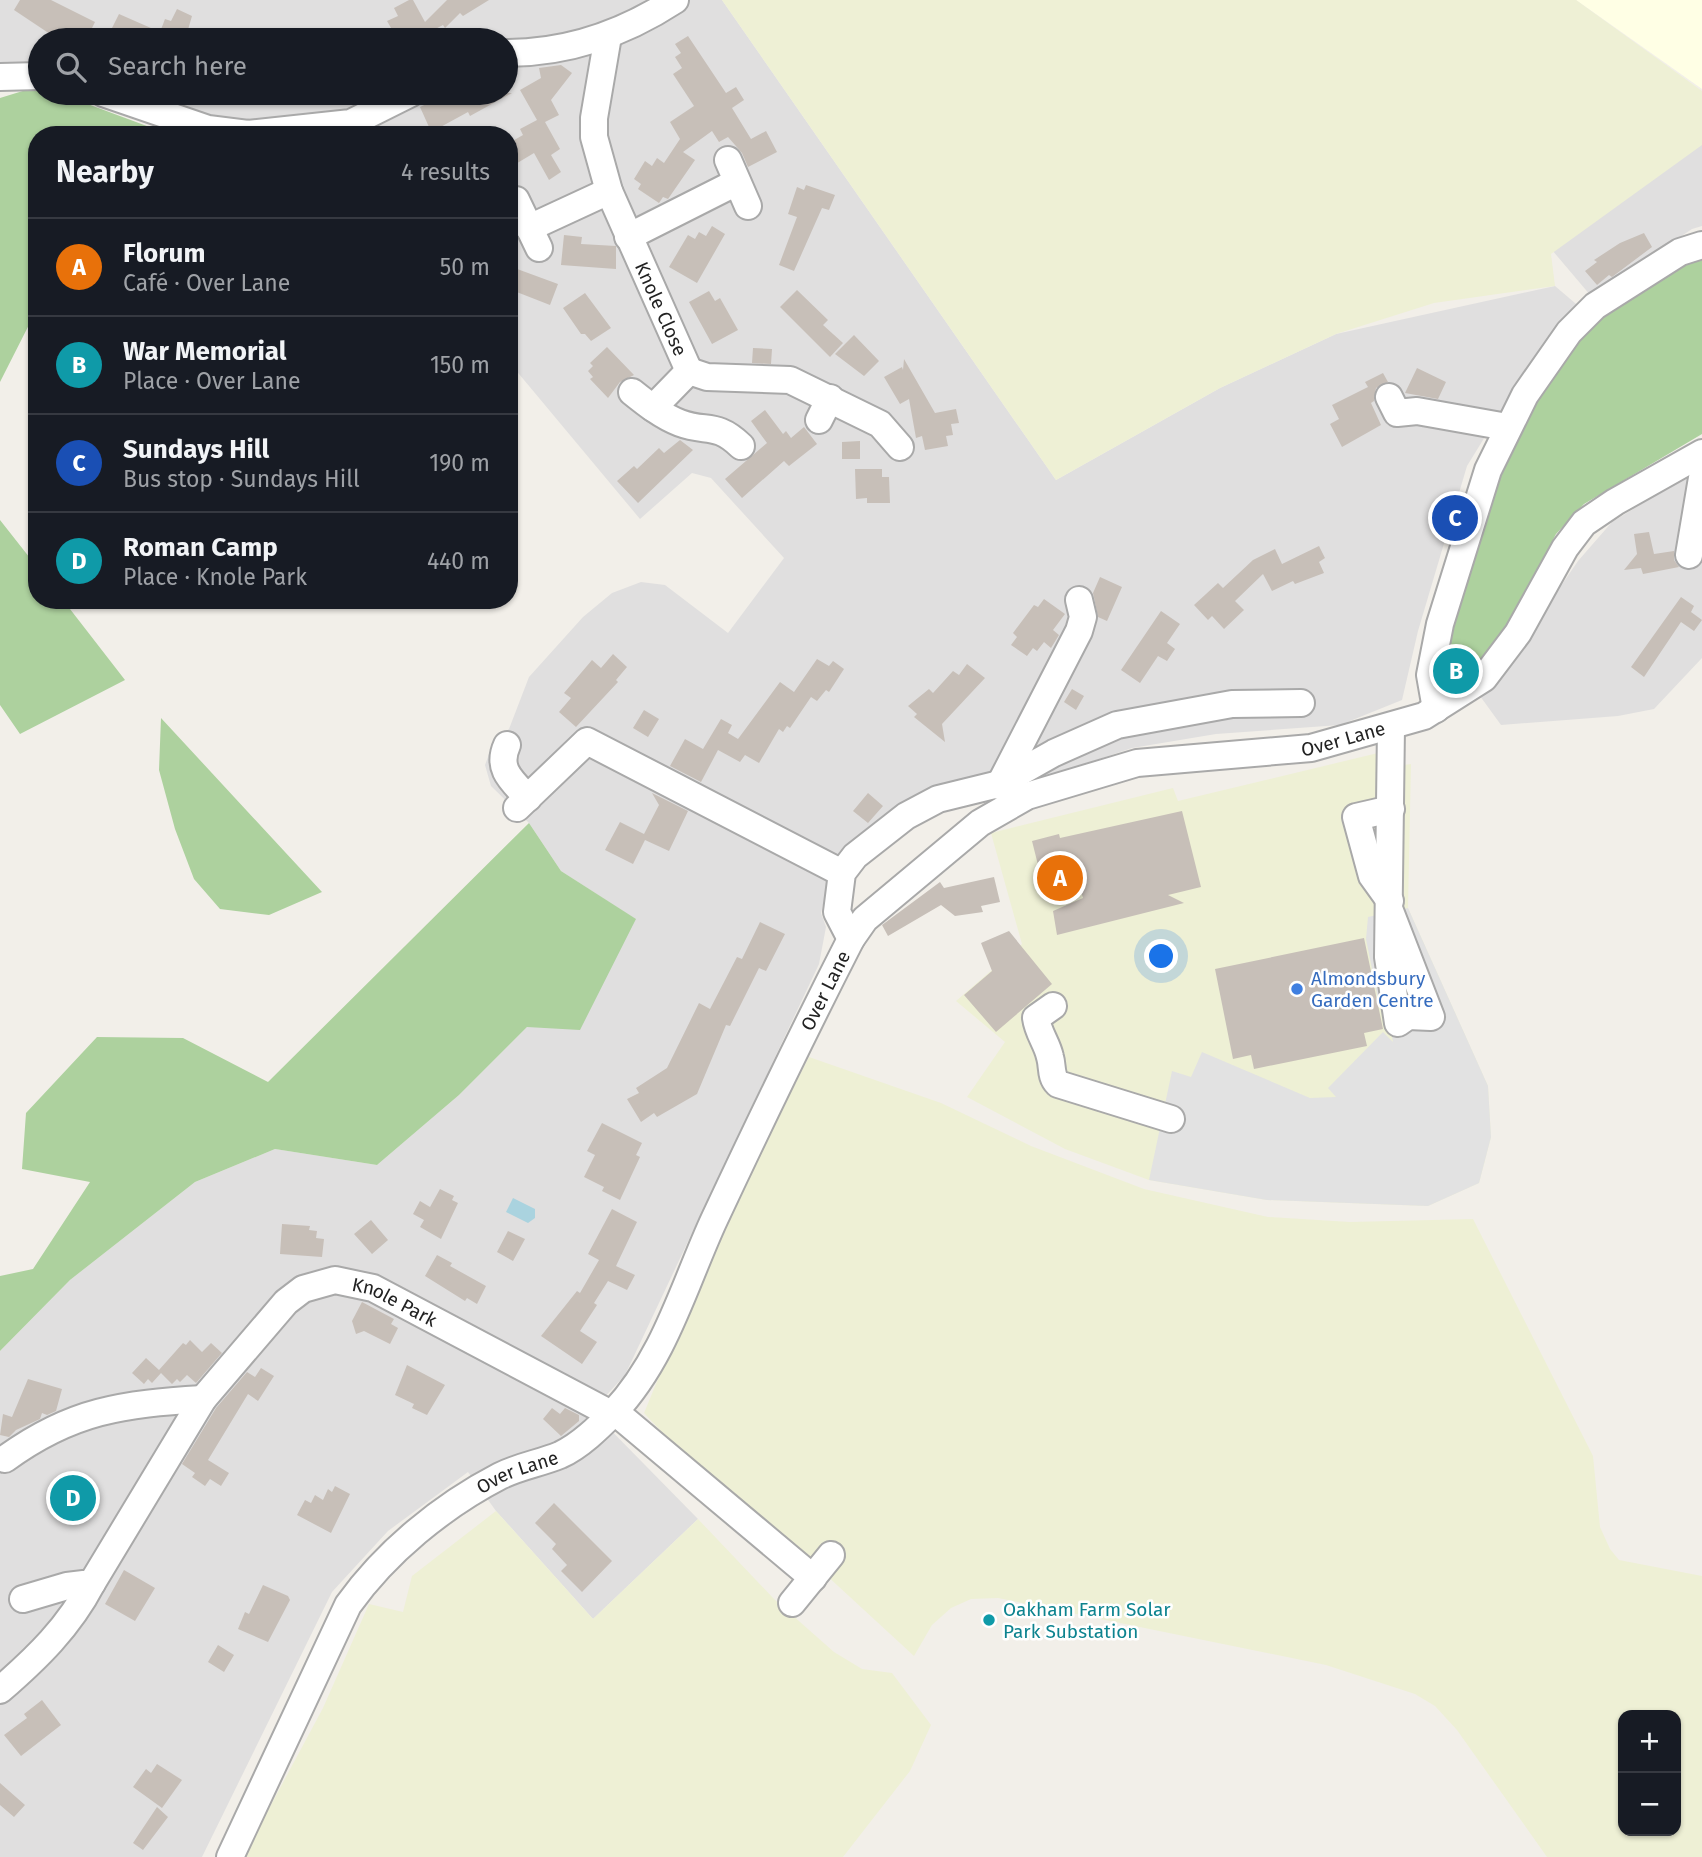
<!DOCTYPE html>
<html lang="en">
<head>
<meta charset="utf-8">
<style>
	body { margin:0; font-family:"Fira Sans",sans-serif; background:#242831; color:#f1f3f6 }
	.controls { position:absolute; right:21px; bottom:21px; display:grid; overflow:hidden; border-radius:14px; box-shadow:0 2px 5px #0004 }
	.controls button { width:63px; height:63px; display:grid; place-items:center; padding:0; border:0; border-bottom:2px solid #363941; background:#171b24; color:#f1f3f6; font:35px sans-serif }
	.you { position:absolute; left:1162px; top:957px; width:24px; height:24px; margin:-18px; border:5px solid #fff; border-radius:50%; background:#1a73e8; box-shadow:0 0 0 10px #1a73e833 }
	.badge { display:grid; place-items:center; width:46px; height:46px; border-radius:50%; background:#2563eb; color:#fff; font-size:23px; font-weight:700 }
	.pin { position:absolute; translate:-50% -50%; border:4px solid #fff; box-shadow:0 2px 7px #0006 }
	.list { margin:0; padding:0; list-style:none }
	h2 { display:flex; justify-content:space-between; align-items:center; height:91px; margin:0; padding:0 28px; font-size:30px }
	h2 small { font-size:23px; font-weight:400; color:#9ea1a6 }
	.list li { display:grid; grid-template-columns:46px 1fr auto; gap:21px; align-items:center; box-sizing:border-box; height:98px; padding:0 28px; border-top:2px solid #363941 }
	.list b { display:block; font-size:26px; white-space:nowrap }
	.list p { margin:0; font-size:23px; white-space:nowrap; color:#9ea1a6 }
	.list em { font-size:23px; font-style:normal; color:#9ea1a6 }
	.icon { flex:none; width:38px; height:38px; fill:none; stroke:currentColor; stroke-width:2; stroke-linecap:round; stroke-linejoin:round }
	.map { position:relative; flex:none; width:1702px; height:1857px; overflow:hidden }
	.search { position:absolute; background:#171b24; box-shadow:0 2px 5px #0004; left:28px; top:28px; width:490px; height:77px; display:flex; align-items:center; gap:18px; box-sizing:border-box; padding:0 24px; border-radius:38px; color:#9ea1a6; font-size:26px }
	.panel { position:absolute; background:#171b24; box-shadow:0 2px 5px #0004; left:28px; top:126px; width:490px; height:483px; border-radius:28px }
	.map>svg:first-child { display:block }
	.residential { fill:#e0dfdf }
	.education { fill:#ffffe5 }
	.farmland { fill:#eef0d5; fill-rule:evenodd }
	.grass { fill:#cdebb0 }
	.forest { fill:#add19e }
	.parking { fill:#e2e2e2 }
	.water { fill:#aad3df }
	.building { fill:#c7bfb8 }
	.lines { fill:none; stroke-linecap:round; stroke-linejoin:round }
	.minor-casing { stroke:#a9a9a9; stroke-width:30 }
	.minor { stroke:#fff; stroke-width:26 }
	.shop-dot { fill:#3f7fe0; stroke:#fff; stroke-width:2.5 }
	.culture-dot { fill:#0f9aa8; stroke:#fff; stroke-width:2.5 }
	.labels { text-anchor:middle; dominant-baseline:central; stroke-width:5; stroke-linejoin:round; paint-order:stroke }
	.street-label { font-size:19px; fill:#222; stroke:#fff }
	.shop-label { font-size:19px; fill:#366cbe; stroke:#fff; text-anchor:start }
	.culture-label { font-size:19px; fill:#0d838f; stroke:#fff; text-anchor:start }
</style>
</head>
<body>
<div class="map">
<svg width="1702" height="1857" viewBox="0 0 1702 1857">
	<rect width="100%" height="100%" fill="#f2efe9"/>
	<path class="residential" d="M0 0H722L1056 480 1220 388 1336 334 1555 286 1582 309 1510 396 1467 466 1418 631 1402 700 1340 725 1216 734 1132 748 1037 780 974 777 912 801 832 868 821 913 826 927 819 964 625 1375 592 1411 698 1519 593 1619 496 1511 468 1472 388 1531 332 1592 202 1857H0V1351L70 1280 195 1182 275 1149 377 1165 459 1095 635 919 561 871 529 823 491 786 485 765 494 741 509 729 529 677 583 617 612 593 641 582 665 585 728 633 784 558 711 478 692 473 640 519 509 362V135H204L216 117 152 93H506V40H40V65H0Z
		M1702 144V226L1692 229 1591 296 1552 250Z
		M1702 467V658L1654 709 1618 716 1501 725 1480 696 1519 647 1578 561 1612 522Z"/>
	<path class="education" d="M1576 0H1702V89Z"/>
	<path class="farmland" d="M722 0H1576L1702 91V145L1551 254 1555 286 1434 303 1336 334 1220 388 1056 480Z
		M1378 753 1381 768 1411 764 1408 908 1488 1086 1491 1137 1479 1183 1428 1206 1267 1200 1149 1180 1065 1149 967 1097 1005 1042 956 1001 1022 944 991 833 1173 788 1178 801Z
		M809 1057 941 1103 1031 1146 1144 1189 1268 1217 1350 1222 1473 1219 1593 1456 1600 1527 1610 1549 1619 1560 1702 1576V1857H1547L1457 1730 1435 1706 1415 1694 1326 1665 998 1598 971 1599 951 1608 932 1625 914 1656 812 1562 701 1474 644 1413 720 1229ZM1623 1715H1676V1831H1623Z
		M496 1511 593 1619 698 1519 774 1599 834 1652 862 1669 892 1673 931 1725 910 1771 843 1857H243L323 1708 369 1604 403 1612 412 1576Z"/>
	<path class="grass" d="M1443 624 1484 661 1479 669 1452 684 1439 674Z"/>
	<path class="forest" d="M39 86 40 93H58L171 135H37V309L0 382V98Z
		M1702 248V434L1584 504 1556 534 1495 652C1476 668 1462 657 1448 640L1490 471 1570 333Z
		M0 520 37 567V600H63L125 680 20 734 0 705Z
		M161 718 322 892 269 915 220 909 194 879 175 829 159 770Z
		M529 823 561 871 636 919 580 1030 527 1027 459 1095 377 1165 275 1149 195 1182 70 1280 0 1351V1276L33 1269 90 1182 22 1169 26 1113 97 1037 183 1038 268 1082Z"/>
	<path class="parking" d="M1408 908 1488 1086 1491 1137 1479 1183 1428 1206 1267 1200 1149 1180 1172 1071 1191 1077 1202 1052 1310 1098 1336 1097 1328 1088 1383 1032 1393 1042 1386 1004H1379L1366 939 1368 917Z"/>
	<path class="water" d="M513 1198 535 1209V1218L528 1223 506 1212Z"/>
	<path class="building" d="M20 0H51L95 22 86 40H47L50 34 14 10Z
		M409 0H413L425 22 447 0H489L463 16 460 13 445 28 443 25 414 40H398L387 21 398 16 394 8Z
		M177 9 192 16 185 40H106L119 14 160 32 165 19 171 21Z
		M688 36 726 93 736 87 744 100 732 108 751 139 766 131 777 152 748 167 742 153 728 137 719 142 712 131 683 152 695 160 668 199 663 197 659 203 638 189 641 184 634 179 645 161 652 166 657 158 664 163 680 139 670 122 694 106 673 74 682 68 675 57 681 53 675 44Z
		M561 65 572 73 551 100 559 115 545 122 560 149 551 155 561 172 549 180 534 153 509 168V143L523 135 520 129 537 120 520 90 541 78 539 68Z
		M449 93H512L470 116 468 112 435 130 433 126 429 127 420 107Z
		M806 185 835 195 829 210 822 208 794 271 779 265 797 217 788 214 797 187 804 190Z
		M712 226 725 234 697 283 669 267 688 235 695 239 699 232 706 236Z
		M1644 233 1652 247 1612 277 1609 275 1597 285 1585 271 1597 262 1594 260 1620 243Z
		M564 235 582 237 581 244 616 246V269L561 265Z
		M509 266 558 284 550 305 509 289Z
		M797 290 828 320 823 325 843 343 830 357 780 307Z
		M709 291 715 301 720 298 738 330 712 344 689 302Z
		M585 293 611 328 591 341 585 334H581L563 308Z
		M854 335 879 361 864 376 835 354Z
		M607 347 634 375 620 382 608 398 590 379 593 377 588 371 593 366 590 363Z
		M753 348 772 349 771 364 752 363Z
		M904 359 935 413 956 409 959 423 951 424 953 435 946 436 948 446 925 450 922 436 916 438 909 399 900 404 884 377 902 367 903 370Z
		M1417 368 1446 382 1438 399 1405 393Z
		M1383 373 1388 382 1376 388 1374 401 1371 403 1381 425 1342 447 1330 424 1339 419 1332 405 1368 387 1365 382Z
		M765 410 783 434 786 431 791 438 804 427 817 444 789 466 784 461 742 498 725 479 767 443 751 421Z
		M680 440 693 450 638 503 617 481 634 466 637 469 659 448 664 453Z
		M860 441V459H842V442Z
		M855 469H882V477H889L890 503H867V498L856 499Z
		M1649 532 1654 554 1674 551V560L1679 567 1643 574 1641 568 1624 570 1637 554 1634 534Z
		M1319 546 1325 558 1319 562 1324 573 1295 584 1293 581 1272 591 1263 574 1235 601 1244 610 1224 629 1212 616 1208 620 1194 605 1218 583 1223 588 1253 560 1275 549 1282 564Z
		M1100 577 1122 587 1107 621 1098 617 1093 593Z
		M1681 597 1694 606 1691 612 1702 620 1694 631 1681 622 1644 677 1631 667Z
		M1044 599 1065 614 1053 630 1059 635 1051 648 1044 642 1037 651 1033 648 1027 656 1011 645 1017 637 1013 633 1034 605 1038 607Z
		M1161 611 1180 624 1167 643 1175 649 1167 661 1158 656 1140 683 1121 670Z
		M613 654 627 667 616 680 618 682 576 727 559 712 571 698 564 693 592 660 601 668Z
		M817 659 829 666 833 661 844 669 829 692 826 690 817 701 811 697 790 728 787 726 783 732 779 729 759 763 745 755 740 762 718 750 701 782 670 766 685 739 703 749 721 719 732 725 728 733 738 739 780 682 794 692Z
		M967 664 985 678 942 724 945 742 914 717 917 714 908 706 929 689 933 693 953 671 959 675Z
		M1072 689 1084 696 1076 710 1064 702Z
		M644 710 659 719 648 737 633 728Z
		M652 793 688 811 669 851 645 840 633 864 605 850 620 822 644 834 659 805Z
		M868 793 883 806 868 823 853 811Z
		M1182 811 1201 887 1168 895 1184 903 1057 935 1053 911 1083 898 1080 888 1046 897 1032 841 1059 834 1060 838Z
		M994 877 1000 902 981 906 983 912 955 916 941 905 888 936 882 925 940 882 944 888Z
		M760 922 785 934 766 971 759 968 730 1026 726 1025 697 1094 657 1117 654 1113 641 1122 627 1099 639 1093 636 1088 667 1068 699 1003 710 1009 737 957 742 959Z
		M1009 931 1052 984 996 1032 964 995 992 971 981 943Z
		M1364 938 1383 1029 1364 1033 1367 1046 1254 1069 1251 1055 1233 1059 1215 969Z
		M602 1123 642 1143 636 1155 640 1157 620 1200 602 1191 604 1187 584 1177 595 1155 587 1151Z
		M440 1189 454 1196 452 1200 458 1203 441 1239 420 1227 424 1220 413 1214 420 1201 430 1207Z
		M612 1209 637 1222 616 1266 635 1275 627 1290 608 1281 594 1303 597 1305 580 1331 597 1342 582 1364 541 1336 577 1291 580 1293 599 1260 588 1254Z
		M371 1220 388 1240 372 1254 354 1234Z
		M282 1224 310 1226 309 1230 317 1231 316 1238 324 1239 322 1257 280 1254Z
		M508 1231 525 1239 513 1261 497 1252Z
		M437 1255 452 1263 450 1266 486 1286 477 1304 467 1298 465 1301 425 1276Z
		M362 1302 394 1319 391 1324 398 1328 390 1344 364 1331 356 1334 352 1321Z
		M190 1340 202 1352 211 1343 222 1353 196 1383 187 1375 180 1382 177 1379 172 1384 161 1373 152 1383 148 1379 144 1384 132 1373 146 1358 159 1370 183 1343 186 1345Z
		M407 1365 445 1385 427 1415 412 1408 414 1404 395 1395Z
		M261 1368 274 1376 258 1401 248 1394 208 1460 229 1473 221 1486 210 1479 205 1486 192 1477 195 1473 182 1464 216 1408 247 1372 255 1377Z
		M28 1379 62 1389 56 1411 47 1415 42 1413 40 1419 16 1430 9 1437 0 1435 3 1414 12 1417Z
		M552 1408 560 1414 565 1408 579 1415V1421L561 1436 543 1419Z
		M335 1486 350 1494 331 1533 297 1515 305 1500 311 1503 315 1495 323 1500 328 1489 332 1492Z
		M554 1503 612 1561 582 1592 561 1571 567 1565 552 1549 556 1544 535 1523Z
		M124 1570 155 1588 135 1621 105 1604Z
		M263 1585 288 1596 290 1600 268 1642 238 1629 245 1612 249 1614Z
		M218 1645 234 1655 224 1672 208 1662Z
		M42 1700 61 1725 21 1756 4 1735 27 1718 24 1714Z
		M157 1764 182 1780 162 1808 133 1787 146 1769 151 1773Z
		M0 1783 25 1805 14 1817 0 1805Z
		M157 1807 168 1817 143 1850 133 1843Z"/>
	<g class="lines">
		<g class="minor-casing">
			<g id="minor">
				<path id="s1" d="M608 36 594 118V137L609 191 689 371"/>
				<path d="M506 53C568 53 623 34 675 0"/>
				<path d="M0 77 40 76"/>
				<path d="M103 93 208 129 248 134 351 123 411 93"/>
				<path d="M728 160 748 206"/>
				<path d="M516 200 539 248"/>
				<path d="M529 228 609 191"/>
				<path d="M628 237 737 182"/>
				<path d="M689 371 707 377 790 380 880 424 900 447"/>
				<path d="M632 392C647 404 662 416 680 423 707 433 716 422 741 446"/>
				<path d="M1389 397 1397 413 1417 411 1507 427"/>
				<path d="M653 408 689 371"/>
				<path d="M819 420 830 398"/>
				<path d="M1689 555 1702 478"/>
				<path d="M1436 709 1430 675 1440 624 1488 470 1525 395 1569 332 1595 306 1680 252 1702 245"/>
				<path d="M507 745C496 769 512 781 528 798"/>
				<path d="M999 786 1079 631 1083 617 1079 600"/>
				<path d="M517 808 587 741 842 873"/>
				<path d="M1390 901 1372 876 1356 817 1391 809"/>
				<path d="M1390 911 1431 1017 1408 1016 1398 1023 1388 957 1391 727"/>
				<path d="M851 939 837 912 842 873 855 856 906 816 938 799 999 784 1054 753 1117 725 1232 704 1301 703"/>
				<path d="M1053 1006 1036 1018C1038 1033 1047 1043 1050 1057 1053 1067 1050 1076 1058 1084L1171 1119"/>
				<path d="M614 1411 813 1578"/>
				<path d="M5 1459C72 1410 123 1404 203 1399"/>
				<path id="s2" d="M23 1599 67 1586 92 1583 203 1399 286 1302 303 1289 335 1280 373 1288 611 1414"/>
				<path d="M792 1603 831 1555"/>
				<path d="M0 1690C37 1658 69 1627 92 1583"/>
				<path id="s3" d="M230 1857 348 1605C386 1552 442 1506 500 1476 520 1466 541 1463 560 1455 580 1446 599 1427 614 1412 665 1358 684 1285 714 1220 758 1126 804 1031 851 939L865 919 980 823 1027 796 1137 763 1311 748 1424 716 1484 678 1518 633 1565 548 1584 523 1615 502 1702 453"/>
			</g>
		</g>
		<use href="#minor" class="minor"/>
	</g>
	<circle class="shop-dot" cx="1297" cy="989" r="7"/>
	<circle class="culture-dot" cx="989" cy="1620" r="7"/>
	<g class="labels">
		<g class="street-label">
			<text stroke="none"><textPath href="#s1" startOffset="287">Knole Close</textPath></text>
			<text stroke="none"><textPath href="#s3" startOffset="1694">Over Lane</textPath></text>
			<text stroke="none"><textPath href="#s3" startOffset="1085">Over Lane</textPath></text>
			<text stroke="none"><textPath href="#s2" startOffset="532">Knole Park</textPath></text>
			<text stroke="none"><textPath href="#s3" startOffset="497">Over Lane</textPath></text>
		</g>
		<g class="shop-label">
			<text x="1311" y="978">Almondsbury<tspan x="1311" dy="22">Garden Centre</tspan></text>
		</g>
		<g class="culture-label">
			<text x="1003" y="1609">Oakham Farm Solar<tspan x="1003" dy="22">Park Substation</tspan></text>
		</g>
	</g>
</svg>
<div class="controls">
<button>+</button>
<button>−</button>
</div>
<div class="you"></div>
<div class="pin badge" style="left:1060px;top:878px;background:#e8710a">A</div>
<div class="pin badge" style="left:1456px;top:671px;background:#0f9aa8">B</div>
<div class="pin badge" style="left:1455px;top:518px;background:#1a4fb4">C</div>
<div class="pin badge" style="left:73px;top:1498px;background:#0f9aa8">D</div>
<div class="search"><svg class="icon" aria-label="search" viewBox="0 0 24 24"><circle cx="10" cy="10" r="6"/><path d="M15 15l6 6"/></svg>Search here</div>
<section class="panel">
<h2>Nearby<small>4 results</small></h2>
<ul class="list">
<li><span class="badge" style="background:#e8710a">A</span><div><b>Florum</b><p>Café · Over Lane</p></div><em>50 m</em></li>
<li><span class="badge" style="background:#0f9aa8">B</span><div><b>War Memorial</b><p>Place · Over Lane</p></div><em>150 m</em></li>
<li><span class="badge" style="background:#1a4fb4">C</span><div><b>Sundays Hill</b><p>Bus stop · Sundays Hill</p></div><em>190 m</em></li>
<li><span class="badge" style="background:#0f9aa8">D</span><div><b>Roman Camp</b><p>Place · Knole Park</p></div><em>440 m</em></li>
</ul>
</section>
</div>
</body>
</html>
